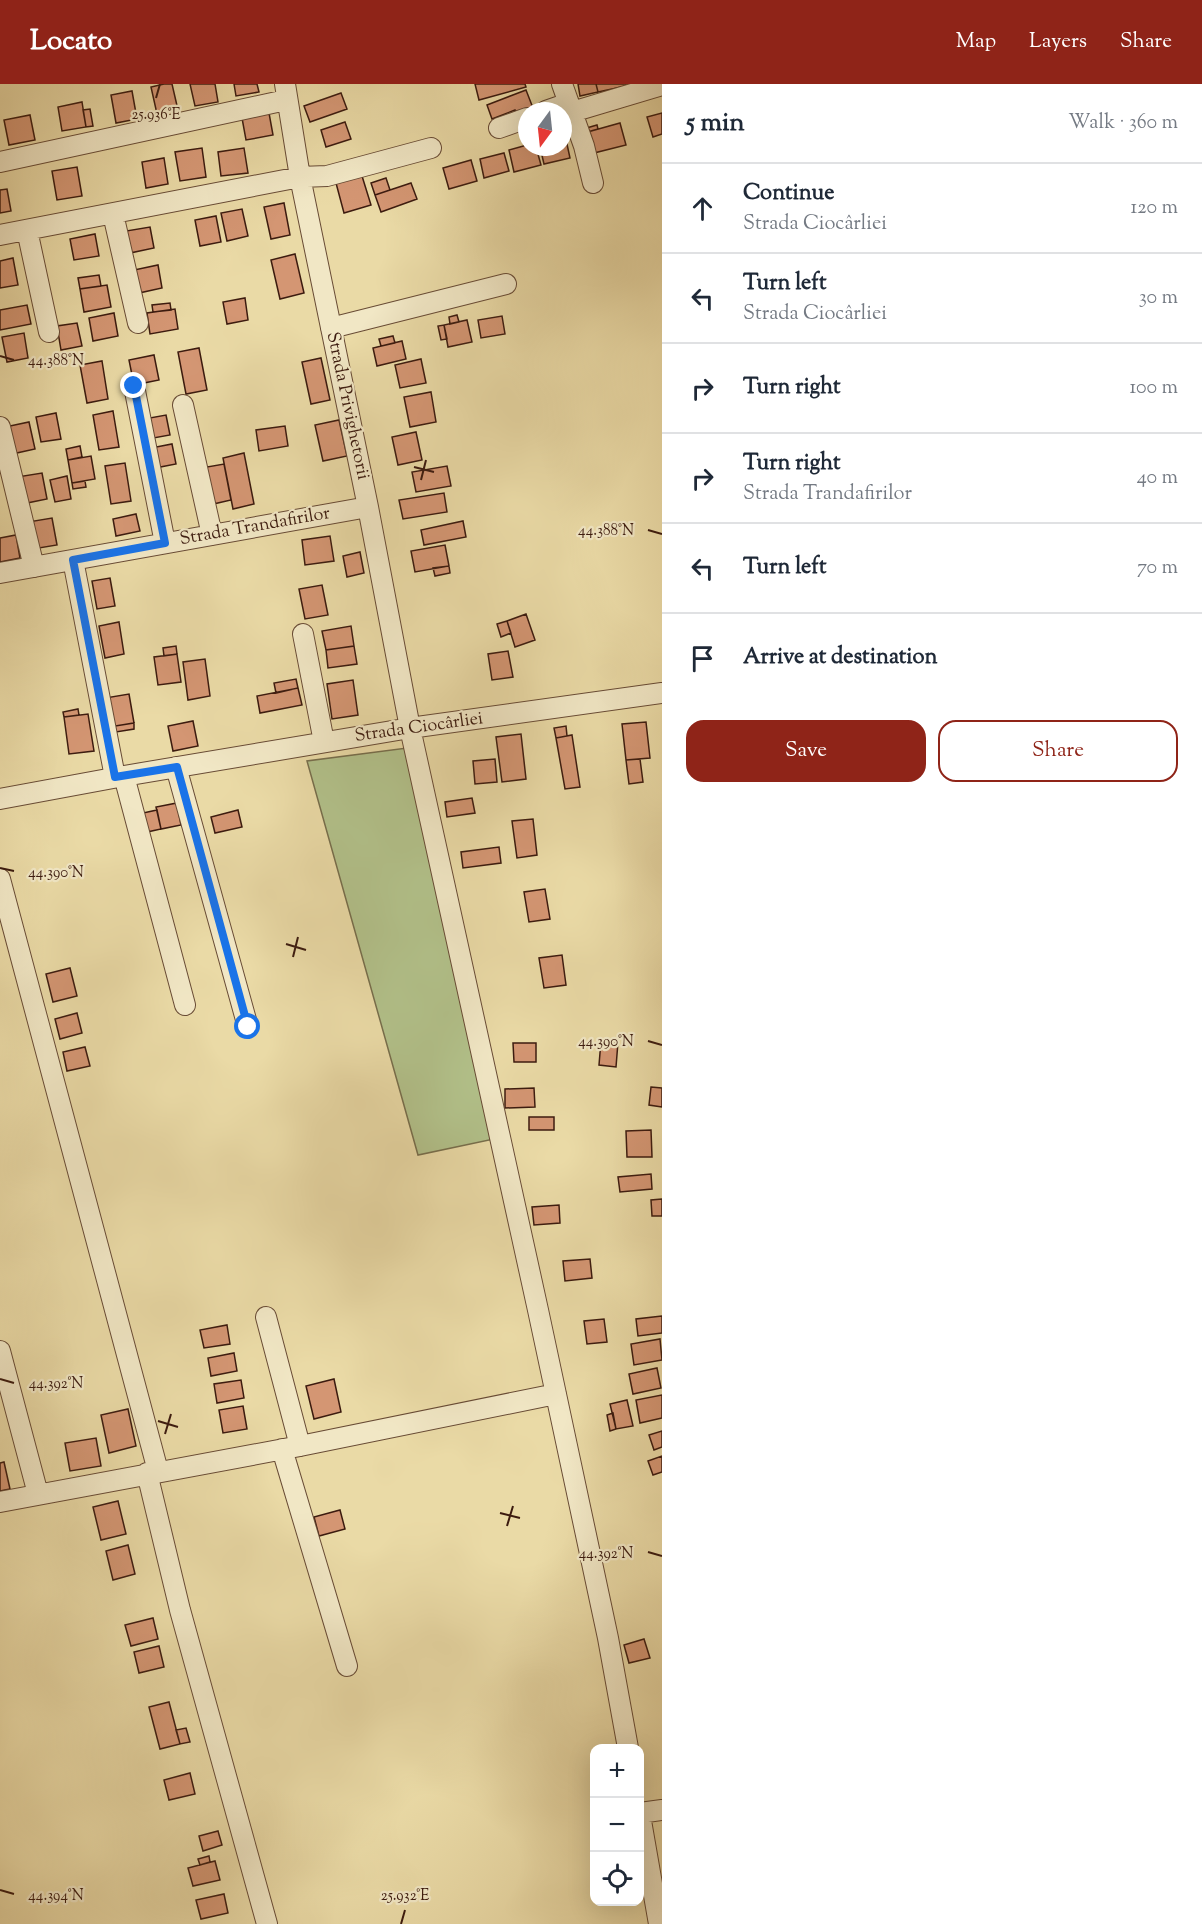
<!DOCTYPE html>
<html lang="en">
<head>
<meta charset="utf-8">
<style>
	body { margin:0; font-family:"Sorts Mill Goudy",serif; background:#f6f6f7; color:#1f2937 }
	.controls { position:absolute; right:18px; bottom:18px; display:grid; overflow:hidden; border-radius:12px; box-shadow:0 6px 24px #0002 }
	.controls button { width:54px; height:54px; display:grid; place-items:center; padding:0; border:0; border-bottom:2px solid #e0e1e3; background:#fff; color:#1f2937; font:30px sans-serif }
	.compass { position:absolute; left:518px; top:18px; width:54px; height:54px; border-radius:50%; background:#fff; box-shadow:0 6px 24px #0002; rotate:195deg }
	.stop { position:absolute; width:18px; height:18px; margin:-14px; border:4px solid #1a73e8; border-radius:50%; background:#fff }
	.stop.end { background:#1a73e8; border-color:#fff; box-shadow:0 2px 6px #0008 }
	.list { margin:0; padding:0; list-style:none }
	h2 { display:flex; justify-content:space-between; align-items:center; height:78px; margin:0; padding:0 24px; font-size:26px }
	h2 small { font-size:20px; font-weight:400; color:#747a83 }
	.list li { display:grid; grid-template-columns:39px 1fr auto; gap:18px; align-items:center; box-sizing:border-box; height:90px; padding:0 24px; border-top:2px solid #e0e1e3 }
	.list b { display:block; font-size:22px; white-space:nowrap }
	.list p { margin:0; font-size:20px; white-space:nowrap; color:#747a83 }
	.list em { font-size:20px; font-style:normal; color:#747a83 }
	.actions { display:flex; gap:12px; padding:18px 24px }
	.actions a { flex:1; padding:14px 0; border:2px solid #8f2418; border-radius:18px; text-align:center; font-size:21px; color:#8f2418 }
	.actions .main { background:#8f2418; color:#fff }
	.icon { flex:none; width:33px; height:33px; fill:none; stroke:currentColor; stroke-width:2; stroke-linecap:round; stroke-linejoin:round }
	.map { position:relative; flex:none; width:662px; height:1840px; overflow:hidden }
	header { display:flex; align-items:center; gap:36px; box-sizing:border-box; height:84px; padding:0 30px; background:#8f2418; color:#fff }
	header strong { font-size:28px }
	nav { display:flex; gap:33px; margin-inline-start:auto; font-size:21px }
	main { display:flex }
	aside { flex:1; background:#fff }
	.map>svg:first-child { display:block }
	.green { fill:#b2c18a; stroke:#776e4c; stroke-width:1.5 }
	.building { fill:#d49673; stroke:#3c1b0f; stroke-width:1.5 }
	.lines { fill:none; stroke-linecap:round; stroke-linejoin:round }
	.minor-casing { stroke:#684b35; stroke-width:22 }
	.minor { stroke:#f1e7c5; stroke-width:20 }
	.route { stroke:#1a73e8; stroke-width:8 }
	.ticks { fill:none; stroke:#3c1b0f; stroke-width:2 }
	.labels { text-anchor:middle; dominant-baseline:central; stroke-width:4.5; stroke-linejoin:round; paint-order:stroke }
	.street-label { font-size:18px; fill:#3c1b0f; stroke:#f1e7c5 }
	.ticks-label { font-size:15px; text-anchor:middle; fill:#3c1b0f; stroke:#f1e7c5; stroke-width:4.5; stroke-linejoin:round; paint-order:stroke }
</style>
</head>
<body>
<header>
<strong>Locato</strong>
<nav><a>Map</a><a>Layers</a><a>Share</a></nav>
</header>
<main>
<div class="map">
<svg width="662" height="1840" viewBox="0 0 662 1840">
	<rect width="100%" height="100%" fill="#eadaa6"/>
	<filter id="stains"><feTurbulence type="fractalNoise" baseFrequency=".00333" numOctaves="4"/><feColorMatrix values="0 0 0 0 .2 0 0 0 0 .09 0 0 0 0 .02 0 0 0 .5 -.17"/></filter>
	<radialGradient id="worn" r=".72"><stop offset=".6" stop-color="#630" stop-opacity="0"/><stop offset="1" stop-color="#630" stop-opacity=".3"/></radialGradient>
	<path class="green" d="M407 664 494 1055 418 1071 307 677Z"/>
	<path class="building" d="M164 0H172L178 26 157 30 151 3Z
		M190 0H215L218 18 195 22Z
		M234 0H257L259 8 236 12Z
		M475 0H525L526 3 479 16Z
		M578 0H596L598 8 580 12Z
		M596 0H626V2L598 8Z
		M526 6 533 24 517 30 515 26 492 35 487 21Z
		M132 7 137 35 116 39 111 11Z
		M341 9 347 25 310 38 304 22Z
		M82 18 86 43 62 47 58 23Z
		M90 25 93 42 86 43 83 26Z
		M269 29 273 51 246 56 242 34Z
		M662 29V50L653 53 647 33Z
		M30 31 35 56 9 61 4 36Z
		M345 38 351 55 326 63 321 46Z
		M620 39 626 61 590 70 584 49Z
		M597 41 598 45 584 49 583 45Z
		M565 51 570 74 544 80 540 63H563V52Z
		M527 61V63H536L541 81 514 88 509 66Z
		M202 64 206 93 180 97 175 68Z
		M244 64 248 89 221 92 218 68Z
		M504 69 509 87 484 94 480 75Z
		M164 74 168 100 146 104 142 78Z
		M471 76 477 97 449 105 443 84Z
		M77 83 82 112 57 116 52 87Z
		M362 92 371 121 344 129 336 99Z
		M386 94 390 106 375 111 371 99Z
		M411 99 417 115 381 128 375 111Z
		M7 105 11 127 0 129V106Z
		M284 119 290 151 271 155 264 123Z
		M242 125 248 152 227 157 221 129Z
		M216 132 221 158 200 162 195 136Z
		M150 143 154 164 130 169 126 147Z
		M95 150 99 172 74 176 70 155Z
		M295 170 304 209 280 215 271 176Z
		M13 174 18 201 0 204V177Z
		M158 181 162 204 139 209 134 186Z
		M99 191 101 202 80 205 78 194Z
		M107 201 111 223 84 228 80 205Z
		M245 214 248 236 227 240 223 218Z
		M170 219 171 226 153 228 152 221Z
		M27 221 31 240 0 246V226Z
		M175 225 178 245 150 250 147 229Z
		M114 229 118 252 93 257 89 234Z
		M457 231 459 238 450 240 449 233Z
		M502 232 505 250 481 254 478 236Z
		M467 236 472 258 448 263 444 241Z
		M77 239 82 262 61 266 57 242Z
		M444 241 447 255 441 256 438 242Z
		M24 249 28 274 7 278 2 253Z
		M393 252 395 259 381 262 379 255Z
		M402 257 406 275 377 282 373 264Z
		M199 264 207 306 186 310 178 268Z
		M154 271 159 296 134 301 129 276Z
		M321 274 330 316 311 320 302 278Z
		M421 275 426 299 400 304 395 281Z
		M102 277 108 315 87 319 80 281Z
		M431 308 436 338 410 343 404 313Z
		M113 327 119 363 99 366 93 331Z
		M56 329 61 355 41 358 36 333Z
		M166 331 170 351 148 355 144 335Z
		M339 336 347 372 323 377 315 341Z
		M29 338 35 365 12 370 5 343Z
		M285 342 288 362 259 367 256 346Z
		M416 348 422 376 398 381 392 353Z
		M172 360 176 380 155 384 151 364Z
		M80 362 82 373 68 376 66 365Z
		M244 369 254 420 233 425 223 374Z
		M91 372 95 395 72 399 68 376Z
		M125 379 131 417 111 420 105 382Z
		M224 380 231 416 209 421 201 384Z
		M447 382 451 402 416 408 412 388Z
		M42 389 47 415 22 420 17 393Z
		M67 392 71 415 55 418 50 396Z
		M85 397 86 403 73 405 72 399Z
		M444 409 447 428 403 435 399 416Z
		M136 430 140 447 116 452 113 435Z
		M52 434 57 461 33 465 28 438Z
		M463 437 466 453 424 461 421 446Z
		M16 451 20 474 0 478V454Z
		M330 452 334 477 305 481 302 456Z
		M445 461 449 482 415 488 411 467Z
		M360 468 364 489 347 493 343 472Z
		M449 482 450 489 435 492 433 484Z
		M110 494 115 522 97 525 92 497Z
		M322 501 328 531 305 535 299 505Z
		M526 530 535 556 515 563 507 537Z
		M507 537 511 549 501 553 497 540Z
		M119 538 124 570 105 574 99 542Z
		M351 542 354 562 326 566 322 547Z
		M176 562 177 570 164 572 163 564Z
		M354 562 357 580 328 584 326 566Z
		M508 567 513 593 492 596 488 570Z
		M177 570 181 598 158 601 154 573Z
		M205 575 210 612 188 616 183 578Z
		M296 595 298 604 276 609 274 599Z
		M353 596 358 631 332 635 327 600Z
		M298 604 302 621 260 629 257 612Z
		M129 610 134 639 109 643 105 614Z
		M78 625 79 631 64 633 63 628Z
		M88 630 94 667 69 670 64 633Z
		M193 637 198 662 173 667 168 642Z
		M646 638 650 674 626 676 622 640Z
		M134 639V645L116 648 115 642Z
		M566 642 567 652 556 654 554 644Z
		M521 650 526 695 502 698 496 653Z
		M572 651 580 703 565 705 556 654Z
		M495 675 497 698 475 700 473 677Z
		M640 675 643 698 629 700 626 676Z
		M472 714 475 729 447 733 445 718Z
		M177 719 181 741 161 745 156 723Z
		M157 726 161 745 147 748 143 729Z
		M238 726 242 743 215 749 211 733Z
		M533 735 537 771 517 774 512 737Z
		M499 763 501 779 463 784 461 768Z
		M545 805 550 835 529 838 524 808Z
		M562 871 566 901 544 904 539 874Z
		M70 884 77 912 53 918 46 890Z
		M77 929 82 949 60 955 55 935Z
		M601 957 618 958 616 983 599 981Z
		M513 959H536V978H514Z
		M85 963 90 982 67 987 63 968Z
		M651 1003 662 1004V1023L649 1021Z
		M534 1004 535 1023 505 1024V1005Z
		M529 1033H554V1046H529Z
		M651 1046 652 1073H627L626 1047Z
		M651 1090 652 1105 620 1108 618 1093Z
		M662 1115V1132H652L651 1116Z
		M559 1121 560 1139 534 1141 532 1123Z
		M590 1175 592 1194 565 1197 563 1177Z
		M662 1232V1249L638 1252 636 1235Z
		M604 1235 607 1258 587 1260 584 1237Z
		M227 1241 230 1260 204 1264 200 1246Z
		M660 1255 662 1276 634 1281 631 1260Z
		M234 1269 237 1287 211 1292 208 1274Z
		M657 1284 661 1304 633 1310 629 1290Z
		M334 1295 341 1328 314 1335 306 1302Z
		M241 1296 244 1314 217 1319 214 1300Z
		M662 1311V1334L640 1339 636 1316Z
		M627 1316 633 1342 616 1345 610 1320Z
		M243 1322 247 1345 223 1349 219 1326Z
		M128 1325 136 1362 109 1369 101 1331Z
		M613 1329 616 1345 610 1347 607 1331Z
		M662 1347V1363L654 1366 649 1351Z
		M96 1354 101 1382 70 1387 65 1359Z
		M662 1372V1388L653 1391 648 1377Z
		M4 1378 10 1405 0 1407V1379Z
		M118 1417 126 1450 101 1456 93 1423Z
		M340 1426 345 1445 319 1452 314 1433Z
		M128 1461 135 1490 113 1496 106 1467Z
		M153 1534 158 1555 131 1562 125 1541Z
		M644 1555 650 1574 629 1579 624 1561Z
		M159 1562 164 1583 139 1589 134 1568Z
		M169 1618 180 1660 160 1665 149 1623Z
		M186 1644 190 1658 180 1660 176 1646Z
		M190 1689 195 1710 169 1716 164 1696Z
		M218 1747 222 1761 203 1767 199 1752Z
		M209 1772 210 1778 200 1781 198 1775Z
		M215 1777 220 1796 193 1802 188 1784Z
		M224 1810 228 1829 201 1835 196 1816Z"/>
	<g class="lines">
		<g class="minor-casing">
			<path id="minor" d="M285 0 300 93 368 423 410 644 538 1226 608 1554 628 1664
				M562 0 584 62 593 99
				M546 27 569 19
				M572 28 662 1
				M499 44 527 34
				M0 78 286 16
				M113 130 138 239
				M27 146 49 248
				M0 151 300 93 327 92 431 64
				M331 244 506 200
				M134 302 165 459
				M183 321 212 451
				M0 343 34 483
				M73 476 115 693
				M0 489 368 423
				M303 550 324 658
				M176 683 248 943
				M124 692 185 921
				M0 715 124 692 410 644 662 609
				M0 795 158 1387
				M266 1233 300 1362
				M0 1267 38 1410
				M282 1365 347 1582
				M147 1389 180 1526 267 1840
				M0 1418 300 1362 556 1310
				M640 1729 662 1726
				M640 1731 659 1840"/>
		</g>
		<use href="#minor" class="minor"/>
	</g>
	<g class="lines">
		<path class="route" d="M134 302 165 459 73 476 115 693 177 683 248 943"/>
	</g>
	<path class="ticks" d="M156 14 160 0M0 272 14 276M414 383 434 388M421 396 426 376M648 446 662 450M0 784 14 787M286 860 306 866M293 873 298 853M648 957 662 961M0 1295 14 1299M158 1337 178 1343M165 1350 171 1330M500 1429 520 1434M507 1442 513 1422M648 1468 662 1472M0 1806 14 1810M401 1840 405 1826"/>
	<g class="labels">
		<g class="street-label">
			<text transform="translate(347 322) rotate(78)">Strada Privighetorii</text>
			<text transform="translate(255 443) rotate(-10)">Strada Trandafirilor</text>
			<text transform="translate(419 644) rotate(-8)">Strada Ciocârliei</text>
		</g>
	</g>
	<g class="ticks-label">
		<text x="156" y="35">25.936°E</text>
		<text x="56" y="281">44.388°N</text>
		<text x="606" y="451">44.388°N</text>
		<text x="56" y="793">44.390°N</text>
		<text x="606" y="962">44.390°N</text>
		<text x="56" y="1304">44.392°N</text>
		<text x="606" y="1474">44.392°N</text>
		<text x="56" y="1816">44.394°N</text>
		<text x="405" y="1816">25.932°E</text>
	</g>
	<rect width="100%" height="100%" filter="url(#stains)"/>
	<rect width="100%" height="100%" fill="url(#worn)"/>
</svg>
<div class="controls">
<button>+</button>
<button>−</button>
<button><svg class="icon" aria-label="locate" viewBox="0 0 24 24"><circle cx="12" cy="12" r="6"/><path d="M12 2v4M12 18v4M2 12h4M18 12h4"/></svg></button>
</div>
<svg class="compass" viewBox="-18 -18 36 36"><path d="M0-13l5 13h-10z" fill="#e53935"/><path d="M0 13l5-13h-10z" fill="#747a83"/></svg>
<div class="stop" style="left:248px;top:943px"></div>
<div class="stop end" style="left:134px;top:302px"></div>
</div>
<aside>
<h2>5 min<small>Walk · 360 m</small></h2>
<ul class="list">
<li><svg class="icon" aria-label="ahead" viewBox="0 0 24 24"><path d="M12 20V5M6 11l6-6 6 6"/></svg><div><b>Continue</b><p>Strada Ciocârliei</p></div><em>120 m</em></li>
<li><svg class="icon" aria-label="left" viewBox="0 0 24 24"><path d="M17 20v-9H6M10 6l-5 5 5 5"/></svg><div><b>Turn left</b><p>Strada Ciocârliei</p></div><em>30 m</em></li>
<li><svg class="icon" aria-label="right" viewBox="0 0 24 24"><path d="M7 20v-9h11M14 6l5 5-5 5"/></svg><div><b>Turn right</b></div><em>100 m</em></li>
<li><svg class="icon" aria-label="right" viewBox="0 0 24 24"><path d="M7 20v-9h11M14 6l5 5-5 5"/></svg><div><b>Turn right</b><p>Strada Trandafirilor</p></div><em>40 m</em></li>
<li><svg class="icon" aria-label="left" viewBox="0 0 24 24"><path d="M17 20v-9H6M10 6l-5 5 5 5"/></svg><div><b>Turn left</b></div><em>70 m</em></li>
<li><svg class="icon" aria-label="arrive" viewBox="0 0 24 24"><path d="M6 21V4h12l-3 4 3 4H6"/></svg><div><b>Arrive at destination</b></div></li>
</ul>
<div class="actions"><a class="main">Save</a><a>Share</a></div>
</aside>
</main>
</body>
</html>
